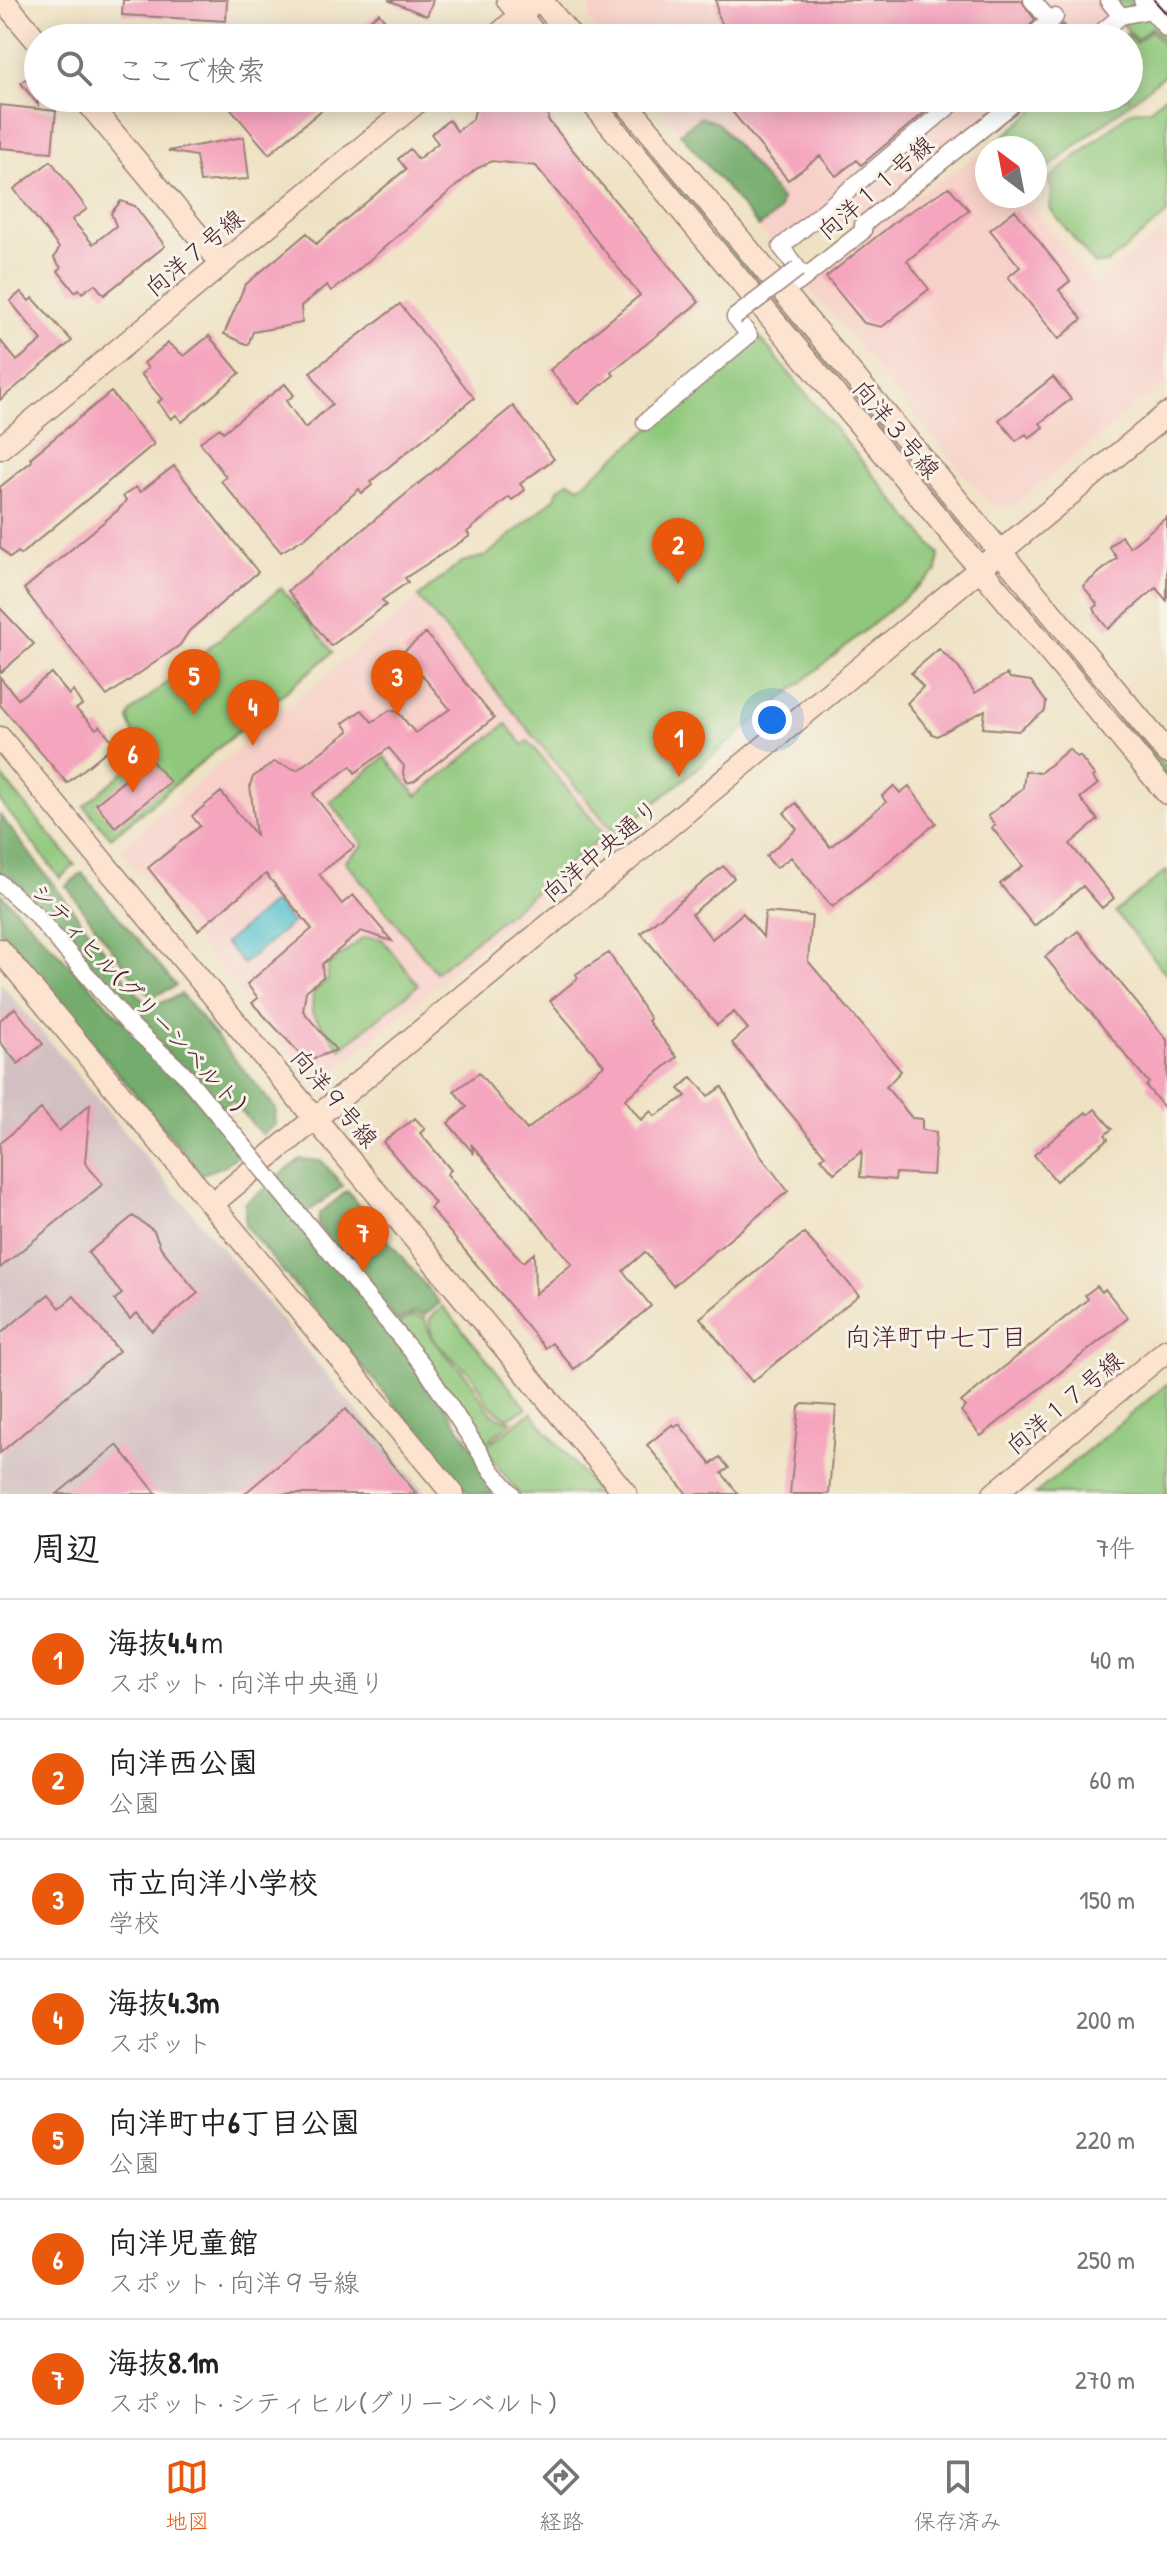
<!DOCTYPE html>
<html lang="ja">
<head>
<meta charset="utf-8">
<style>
	body { margin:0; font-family:"Patrick Hand","Klee One",sans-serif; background:#f6f6f6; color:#202124 }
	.compass { position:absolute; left:975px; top:136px; width:72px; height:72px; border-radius:50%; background:#fff; box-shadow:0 4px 20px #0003; rotate:328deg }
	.you { position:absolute; left:772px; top:720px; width:28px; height:28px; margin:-20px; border:6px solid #fff; border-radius:50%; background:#1a73e8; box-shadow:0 0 0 12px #1a73e833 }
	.badge { display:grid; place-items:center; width:52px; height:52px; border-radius:50%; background:#ea580c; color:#fff; font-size:26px; font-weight:700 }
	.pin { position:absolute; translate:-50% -66px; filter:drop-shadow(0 2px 4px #0008) }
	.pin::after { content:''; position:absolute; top:42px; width:28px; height:24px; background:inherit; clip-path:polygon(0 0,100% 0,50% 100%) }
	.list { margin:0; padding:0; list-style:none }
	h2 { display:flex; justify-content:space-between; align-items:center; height:104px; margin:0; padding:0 32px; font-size:34px }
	h2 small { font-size:26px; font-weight:400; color:#757577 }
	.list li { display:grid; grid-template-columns:52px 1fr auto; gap:24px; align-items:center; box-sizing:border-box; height:120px; padding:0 32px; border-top:2px solid #e0e0e0 }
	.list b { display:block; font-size:30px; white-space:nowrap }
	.list p { margin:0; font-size:26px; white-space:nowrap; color:#757577 }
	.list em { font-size:26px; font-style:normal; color:#757577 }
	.icon { flex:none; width:44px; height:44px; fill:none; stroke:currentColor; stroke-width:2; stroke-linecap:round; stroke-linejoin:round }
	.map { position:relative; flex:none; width:1167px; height:1494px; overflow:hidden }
	.search { position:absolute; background:#fff; box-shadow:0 4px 20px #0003; left:24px; right:24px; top:24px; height:88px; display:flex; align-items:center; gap:20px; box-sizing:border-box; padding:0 28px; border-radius:44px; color:#757577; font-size:30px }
	.sheet { height:944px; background:#fff }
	nav { display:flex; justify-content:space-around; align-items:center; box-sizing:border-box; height:112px; border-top:2px solid #e0e0e0; background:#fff; font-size:22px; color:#757577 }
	nav a { display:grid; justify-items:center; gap:4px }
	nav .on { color:#ea580c }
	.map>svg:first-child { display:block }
	.built { fill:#f7d1c9 }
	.industrial { fill:#d2bfc1 }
	.green { fill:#8fc87c; stroke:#6c7454; stroke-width:2 }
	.forest { fill:#73ac6c; stroke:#5e664c; stroke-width:2 }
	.water { fill:#56c3cf; stroke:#50717d; stroke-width:2 }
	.building { fill:#f5a5be }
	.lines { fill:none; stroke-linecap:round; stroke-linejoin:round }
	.street-casing { stroke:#9c8078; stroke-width:19 }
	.secondary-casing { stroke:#9c8078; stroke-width:25 }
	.street { stroke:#fff; stroke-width:16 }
	.secondary { stroke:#fde4d1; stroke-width:22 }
	.tram { stroke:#4a1f2b; stroke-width:2 }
	.street-bridge-casing { stroke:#9c8078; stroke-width:19; stroke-linecap:butt }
	.street-bridge { stroke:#fff; stroke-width:16 }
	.labels { text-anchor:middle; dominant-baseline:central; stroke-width:6; stroke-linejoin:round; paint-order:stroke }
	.street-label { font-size:24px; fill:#4a1f2b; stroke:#f7f3e8 }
	.neighbourhood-label { font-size:26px; fill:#4a1f2b; stroke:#f7f3e8 }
</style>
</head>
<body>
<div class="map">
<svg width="1167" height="1494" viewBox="0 0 1167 1494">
	<rect width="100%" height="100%" fill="#f7f3e8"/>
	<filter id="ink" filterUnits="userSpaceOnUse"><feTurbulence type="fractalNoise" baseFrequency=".0125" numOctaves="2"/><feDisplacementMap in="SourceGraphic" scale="16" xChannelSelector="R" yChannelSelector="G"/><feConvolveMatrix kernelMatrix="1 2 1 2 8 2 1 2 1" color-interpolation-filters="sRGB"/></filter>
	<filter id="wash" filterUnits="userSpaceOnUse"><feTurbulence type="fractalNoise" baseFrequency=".006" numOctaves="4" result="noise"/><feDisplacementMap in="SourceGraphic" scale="32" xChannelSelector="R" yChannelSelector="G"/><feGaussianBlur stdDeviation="1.8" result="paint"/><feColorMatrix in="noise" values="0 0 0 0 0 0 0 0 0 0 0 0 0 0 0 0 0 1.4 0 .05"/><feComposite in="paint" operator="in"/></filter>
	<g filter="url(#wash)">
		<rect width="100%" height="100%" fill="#efe2c4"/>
		<path class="built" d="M590 0H1100L1115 18 1089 38H603L589 21Z
			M652 98H1013L890 195 782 256Z
			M986 150 987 196H1023L1095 284 1167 227V381L1014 506H990L804 282 892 212Z
			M418 597 616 835 334 1072 300 1066 120 848Z"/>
		<path class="industrial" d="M0 982 426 1494H0Z"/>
		<path class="green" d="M1103 0H1167V45L1152 27 1136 40Z
			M1151 30 1167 49V73L1039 175H1035V148H990L1049 98H1129V38H1122L1127 33 1136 43Z
			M1167 94V214L1109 262 1095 265 1050 209 1052 191 1048 180 1131 111 1150 109Z
			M599 98H606L966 528 962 532Z
			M760 338 939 554 937 571 616 835 418 597 462 562 486 556 555 498 558 489 569 481 579 487Z
			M281 588 333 652 111 838 84 806 135 762 136 740 128 719 131 712Z
			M1019 592 1167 769V778L1015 595Z
			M506 724 523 745 528 741 605 835 436 972 345 861 364 845 330 802 385 757 417 796Z
			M0 774 75 865 60 878 0 801Z
			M1167 870V975L1115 912Z
			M364 937 382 939 418 985 341 1049 312 1013 313 993 328 979V966Z
			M443 1306 527 1408 508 1418C479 1403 489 1398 473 1377 458 1358 426 1346 430 1318Z
			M413 1316 425 1318C430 1349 451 1356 469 1379 484 1398 484 1418 513 1421L483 1445 399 1323Z
			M1167 1384V1494H1035Z
			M531 1412 599 1494H519L484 1448Z"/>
		<path class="forest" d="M700 117 718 123 781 199 779 211 759 227 680 133Z
			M0 815 144 1002 156 1005 181 994 276 1109 275 1125 262 1135 233 1101 219 1110 34 907 0 875Z
			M82 873 176 986 152 997 131 975 66 886Z
			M0 893 182 1081 240 1153 224 1166 202 1174 0 932Z
			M300 1159 322 1161 343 1186 308 1212 276 1178Z
			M268 1186 407 1350 504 1494H469L245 1226V1203Z
			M347 1191 440 1303 425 1315 413 1313 397 1321 318 1226 319 1214Z"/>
		<path class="water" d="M274 902 292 923 243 964 225 943Z"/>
		<g id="blocks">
			<path class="building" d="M123 0H227L226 21 122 15Z
				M388 0H433L427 16Z
				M716 0H1021L1035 20 1019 38H730L718 16Z
				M379 13 400 38H348Z
				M1063 24 1075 38H1047L1062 25Z
				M32 74 38 82V105L21 83Z
				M222 98H336L269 154Z
				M489 98H546L550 104 548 120 699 302 611 372 614 375 578 404 550 370 640 295 536 166 492 161 476 169 345 281 331 291 327 285 301 306 302 323 253 332 248 345 224 334 245 285 307 233 316 244 406 169 398 159 410 149 418 159 438 143 431 134 449 120 457 131 473 119 476 105 495 107Z
				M721 98H942L861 165 857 160 836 176 820 156 788 180Z
				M0 105 56 111 52 152 0 148Z
				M244 137 249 179 200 182 196 156 168 151Z
				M51 161 87 209 72 220 93 244 116 226 111 213 121 201 135 206 165 246 104 295 95 284 82 293 79 289 75 292 58 271 61 268 54 258 59 248 14 189Z
				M949 187 969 210 907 261 929 289 882 327 864 323 826 277 900 218Z
				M1015 210 1070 281 1059 290 1082 319 1059 339 1008 277 1020 267 990 230Z
				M21 292 29 301 33 298 72 341 0 400V340L17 361 42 340 10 301Z
				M400 304 474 398 370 482 372 485 362 493 359 489 306 537 281 552 221 481 226 477 200 442 220 428 223 432 285 384 294 395 286 401 305 428 332 404 310 372Z
				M209 336 240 373 182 422 176 415 171 419 158 402 162 399 141 374 148 368 144 363 168 343 184 356Z
				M1053 377 1071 399 1040 423 1043 427 1029 438 1026 434 1016 441 999 420Z
				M111 392 154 444 20 555 18 552 10 558 0 547V487L32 461 30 458Z
				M513 406 554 459 520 484 525 490 512 500 509 497 467 532 470 536 405 578 408 582 382 600 386 605 331 646 288 591Z
				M174 466 258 572 189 631 180 645 107 696 24 589 118 510 126 501 123 496 136 487 140 492Z
				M1167 517V601L1156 588 1108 629 1097 615 1094 608 1098 605 1083 586 1117 558 1109 547 1121 536 1130 547Z
				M0 608 34 644 0 673Z
				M426 633 494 718 414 781 407 783 403 774 404 766 389 748 355 773 351 766 313 794 354 847 319 874 342 904 353 895 392 941 361 931 322 964 323 977 306 991 303 1011 336 1050 307 1061 252 1003 258 998 247 984 312 929 266 874 198 930 148 868 200 826 192 816 221 792 256 835 250 785 253 777 274 762 297 770 349 731 343 723 362 710 372 722 390 710 398 712 415 733 450 709 403 652Z
				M939 649 958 667 975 693 1007 674 1010 678 1031 681 1046 702 1045 711 1018 731 983 728 985 710 937 736 932 734 907 703 923 687 911 673Z
				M51 673 69 695 73 691 82 705 76 709 96 729 100 726 115 744 67 783 0 705V677L18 699Z
				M1069 749 1076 757 1080 756 1095 776 1092 777 1098 784 1080 798 1098 820 1070 844 1114 898 1102 908 1083 886 1034 926 1000 884 1023 866 992 828 995 825 988 816 1023 788 1025 771 1040 773Z
				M150 759 170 782 115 827 96 804Z
				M894 786 900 793 909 786 936 823 832 907 791 857 776 868 766 856 797 829 784 813 796 803 830 847 886 802 882 796Z
				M723 866 734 878 692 914 712 939 743 913 763 937 765 912 812 916 808 961 901 1071 886 1087 912 1118 922 1119V1130L936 1132 933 1175 896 1173 895 1180 860 1177 862 1151 834 1173 821 1158 825 1155 732 1043 748 1029 734 1012 717 1025 641 933Z
				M1078 931 1167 1040V1111L1146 1086 1149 1083 1045 957Z
				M609 953 650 1019 648 1021 677 1057 625 1099 641 1120 651 1111 655 1116 686 1096 679 1089 692 1077 708 1096 722 1087 760 1155 788 1191 673 1286 645 1252 623 1271 651 1306 574 1369 552 1343 545 1348 430 1208 435 1203 383 1142 415 1118 425 1129 420 1133 451 1170 447 1174 477 1211 523 1262 534 1253 535 1294 572 1264 471 1144 474 1154 448 1123 467 1107 454 1091 479 1073 527 1130 604 1065 550 1001 578 978 576 974Z
				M15 1008 43 1044 18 1064 0 1042V1020Z
				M90 1104 85 1163 103 1184 0 1268V1143L41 1109 59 1131Z
				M1095 1109 1112 1129 1105 1135 1108 1139 1056 1181 1034 1155 1086 1112 1088 1115Z
				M133 1216 154 1231 161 1248 198 1293 152 1331 137 1313 130 1319 114 1300 122 1294 88 1253Z
				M804 1233 859 1295 752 1382 700 1318Z
				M1097 1286 1102 1292 1105 1289 1128 1318 981 1436 961 1411 965 1407 961 1402 1088 1299 1085 1295Z
				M49 1294 60 1308 74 1296 119 1351 0 1453V1334Z
				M803 1404 836 1406 829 1494H790L799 1407Z
				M346 1409 417 1494H244Z
				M673 1424 675 1427 679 1424 711 1464 720 1457 729 1468 722 1473 738 1494H687L647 1445Z
				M117 1445 157 1494H57Z"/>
		</g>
	</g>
	<g filter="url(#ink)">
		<use href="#blocks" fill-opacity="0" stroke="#9c8078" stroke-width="2"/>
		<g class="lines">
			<g class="street-casing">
				<path id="street" d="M1032 0 1050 21
					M1108 0 1121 16
					M1142 0 1167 29
					M1030 38 1055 17
					M1094 38 1121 16 1151 10 1165 0
					M798 269 781 247 959 98
					M798 283 863 231V225L1020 98
					M645 422 749 335 735 317
					M0 883 36 915 127 1022 183 1073 242 1144
					M280 1191 423 1365 492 1471 512 1494"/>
			</g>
			<g class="secondary-casing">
				<path id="secondary" d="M3 0 38 42
					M508 0 538 38
					M541 0 572 38
					M495 38 537 0
					M84 98 222 264
					M588 98 1167 793
					M622 98 1167 752
					M0 448 422 98
					M0 738 626 1494
					M0 950 453 1494
					M213 1203 1167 414
					M994 1494 1167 1350"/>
			</g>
			<use href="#street" class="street"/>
			<use href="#secondary" class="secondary"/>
			<path class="tram" d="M1154 0 1167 14"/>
			<g class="street-bridge-casing">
				<path id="street-bridge" d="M735 317 798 269
					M242 1144 280 1191"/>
			</g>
			<use href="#street-bridge" class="street-bridge"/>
		</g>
	</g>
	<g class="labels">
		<g class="street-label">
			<text transform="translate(875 187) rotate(-41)">向洋１１号線</text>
			<text transform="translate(194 252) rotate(-40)">向洋７号線</text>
			<text transform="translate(897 429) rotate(50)">向洋３号線</text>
			<text transform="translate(600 850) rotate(-40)">向洋中央通り</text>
			<text transform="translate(139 997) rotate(47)">シティヒル(グリーンベルト)</text>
			<text transform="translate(335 1098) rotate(50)">向洋９号線</text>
			<text transform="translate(1064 1402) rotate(-40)">向洋１７号線</text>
		</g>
		<g class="neighbourhood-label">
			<text x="936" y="1336">向洋町中七丁目</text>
		</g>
	</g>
</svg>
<svg class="compass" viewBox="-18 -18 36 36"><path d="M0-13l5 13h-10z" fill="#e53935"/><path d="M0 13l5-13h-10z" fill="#757577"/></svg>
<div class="you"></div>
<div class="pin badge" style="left:679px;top:777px">1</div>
<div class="pin badge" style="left:678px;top:584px">2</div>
<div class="pin badge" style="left:397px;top:716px">3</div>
<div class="pin badge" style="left:253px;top:746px">4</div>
<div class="pin badge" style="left:194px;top:715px">5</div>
<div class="pin badge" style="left:133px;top:793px">6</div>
<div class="pin badge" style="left:363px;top:1272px">7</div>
<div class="search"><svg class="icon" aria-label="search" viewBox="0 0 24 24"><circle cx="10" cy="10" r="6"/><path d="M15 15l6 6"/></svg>ここで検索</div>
</div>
<section class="sheet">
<h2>周辺<small>7件</small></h2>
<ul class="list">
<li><span class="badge">1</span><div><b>海抜4.4ｍ</b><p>スポット · 向洋中央通り</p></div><em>40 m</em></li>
<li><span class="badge">2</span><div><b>向洋西公園</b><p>公園</p></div><em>60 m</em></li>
<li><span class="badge">3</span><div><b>市立向洋小学校</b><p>学校</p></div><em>150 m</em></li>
<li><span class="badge">4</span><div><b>海抜4.3m</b><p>スポット</p></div><em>200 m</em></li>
<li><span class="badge">5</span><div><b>向洋町中6丁目公園</b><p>公園</p></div><em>220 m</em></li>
<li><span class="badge">6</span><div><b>向洋児童館</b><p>スポット · 向洋９号線</p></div><em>250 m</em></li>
<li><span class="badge">7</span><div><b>海抜8.1m</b><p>スポット · シティヒル(グリーンベルト)</p></div><em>270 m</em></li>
</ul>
</section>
<nav>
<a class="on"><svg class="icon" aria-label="map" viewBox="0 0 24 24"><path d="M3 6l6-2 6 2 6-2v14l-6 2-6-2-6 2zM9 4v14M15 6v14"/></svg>地図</a>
<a><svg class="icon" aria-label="directions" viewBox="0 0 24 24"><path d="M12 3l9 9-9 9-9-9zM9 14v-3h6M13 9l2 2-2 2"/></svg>経路</a>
<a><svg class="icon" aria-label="saved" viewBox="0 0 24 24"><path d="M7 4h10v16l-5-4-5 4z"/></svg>保存済み</a>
</nav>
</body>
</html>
